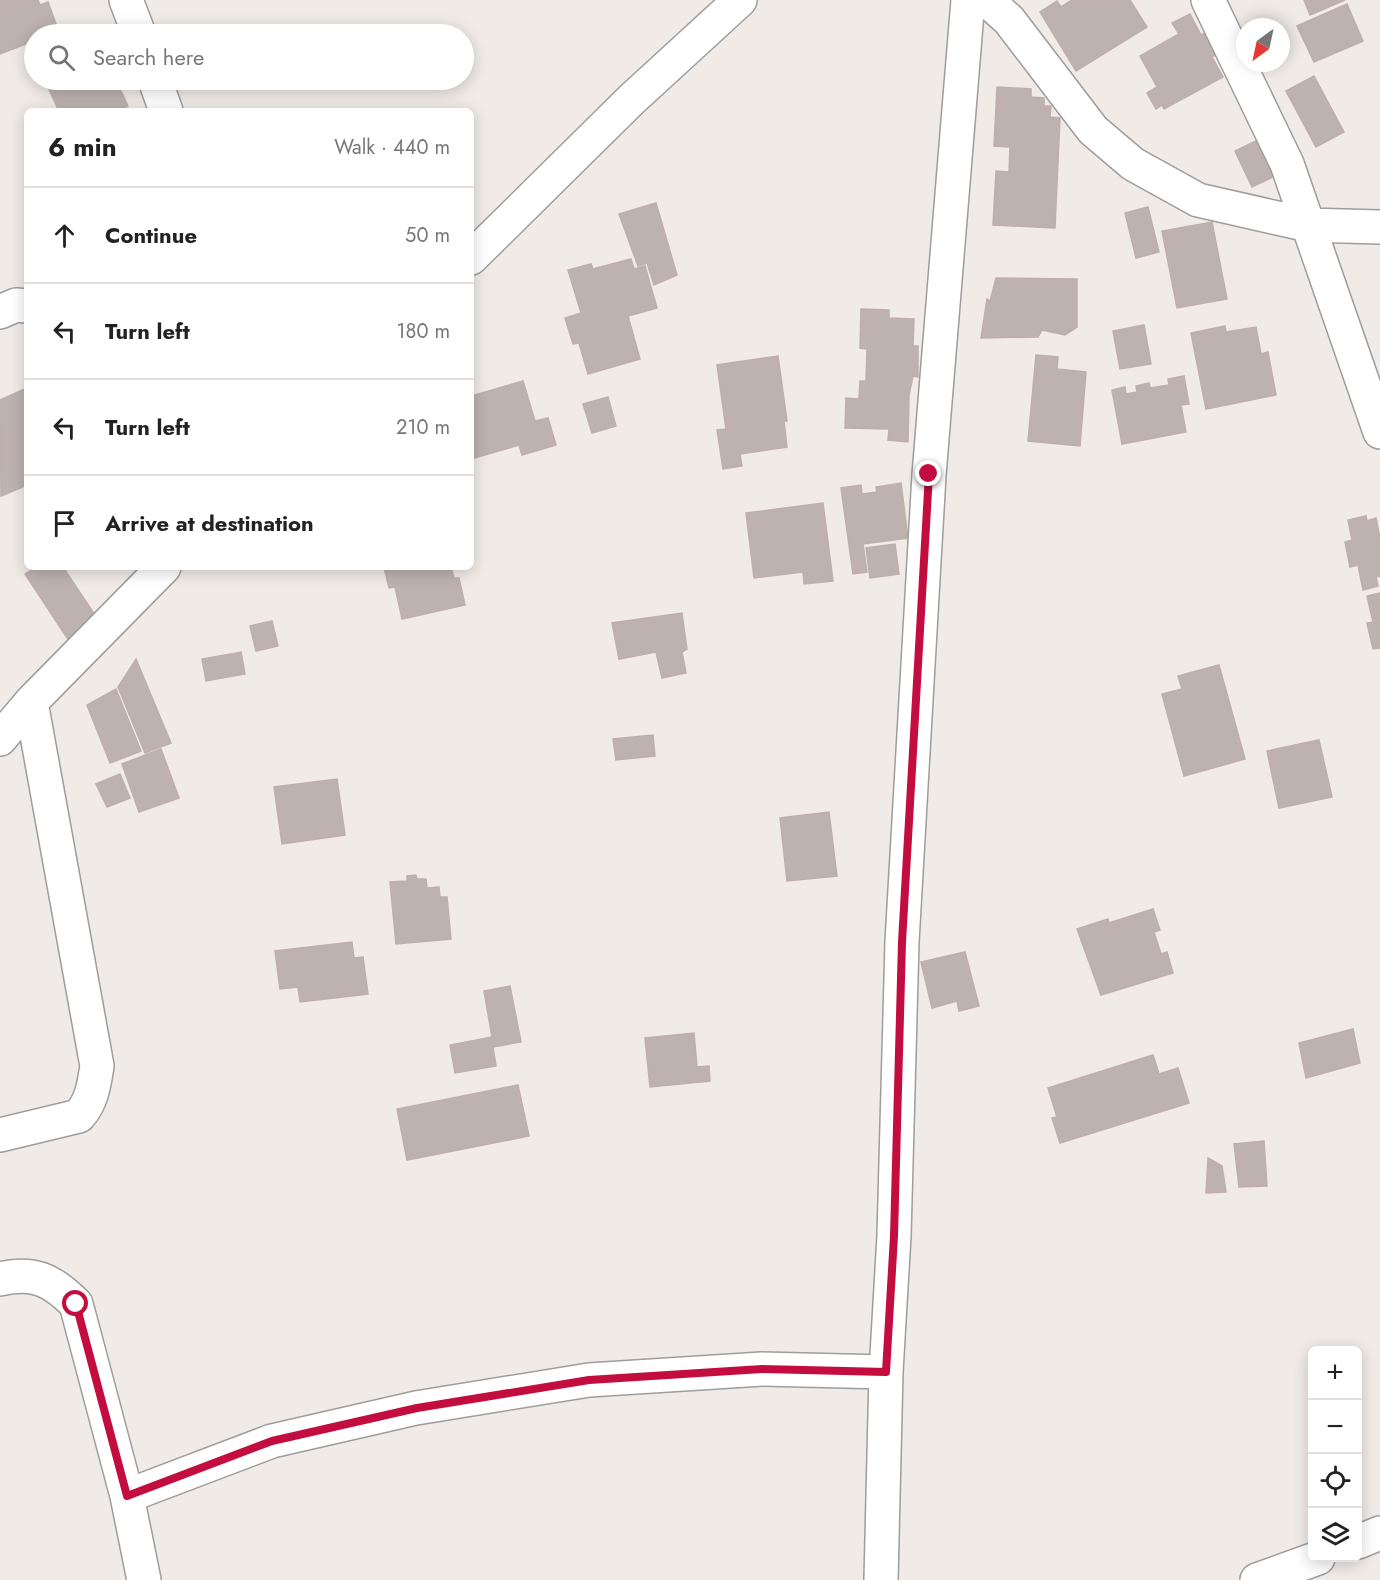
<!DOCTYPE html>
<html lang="en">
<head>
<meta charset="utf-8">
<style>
	body { margin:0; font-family:Jost,sans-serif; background:#f6f6f6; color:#222 }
	.controls { position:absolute; right:18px; bottom:18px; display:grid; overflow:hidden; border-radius:9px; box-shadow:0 3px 15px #0003 }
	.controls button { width:54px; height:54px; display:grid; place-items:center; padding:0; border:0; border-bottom:2px solid #e0e0e0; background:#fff; color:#222; font:30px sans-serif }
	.compass { position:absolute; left:1236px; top:18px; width:54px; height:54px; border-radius:50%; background:#fff; box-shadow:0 3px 15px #0003; rotate:213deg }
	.stop { position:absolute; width:18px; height:18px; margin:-14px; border:4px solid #c30d3f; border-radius:50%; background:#fff }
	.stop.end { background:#c30d3f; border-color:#fff; box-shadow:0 2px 6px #0008 }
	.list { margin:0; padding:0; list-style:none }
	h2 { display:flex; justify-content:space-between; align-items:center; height:78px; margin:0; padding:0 24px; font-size:26px }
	h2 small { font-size:20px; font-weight:400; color:#767676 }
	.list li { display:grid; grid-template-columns:39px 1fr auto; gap:18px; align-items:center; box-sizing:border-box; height:96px; padding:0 24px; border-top:2px solid #e0e0e0 }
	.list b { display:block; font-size:22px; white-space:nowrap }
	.list em { font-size:20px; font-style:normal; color:#767676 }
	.icon { flex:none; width:33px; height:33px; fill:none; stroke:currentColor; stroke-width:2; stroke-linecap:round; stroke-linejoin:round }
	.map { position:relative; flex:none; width:1380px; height:1580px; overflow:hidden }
	.search { position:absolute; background:#fff; box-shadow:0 3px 15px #0003; left:24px; top:24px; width:450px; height:66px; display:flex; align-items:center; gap:15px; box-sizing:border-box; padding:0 21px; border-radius:33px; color:#767676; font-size:22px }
	.panel { position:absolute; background:#fff; box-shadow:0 3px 15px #0003; left:24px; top:108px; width:450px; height:462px; border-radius:9px }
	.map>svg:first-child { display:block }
	.building { fill:#bdb2b0; stroke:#c1aeaa; stroke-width:1.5 }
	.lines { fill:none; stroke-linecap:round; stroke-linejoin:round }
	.minor-casing { stroke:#9d9d9d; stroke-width:36 }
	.minor { stroke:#fff; stroke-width:33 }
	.route { stroke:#c30d3f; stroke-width:8 }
</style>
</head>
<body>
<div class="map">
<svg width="1380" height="1580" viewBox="0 0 1380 1580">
	<rect width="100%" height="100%" fill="#f0ebe7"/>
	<path class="building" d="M0 0H38L40 5 48 2 59 32 34 34V41L0 54Z
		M1072 0H1130L1147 27 1076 71 1040 12 1057 1 1061 7Z
		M1304 0H1345L1310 15Z
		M1347 4 1363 41 1314 62 1297 26Z
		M1190 14 1201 35 1205 33 1217 54 1212 57 1223 77 1164 109 1162 105 1156 109 1147 93 1157 87 1140 56 1179 34 1172 23Z
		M1314 76 1344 132 1316 147 1286 91Z
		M48 80H116L128 106 116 111H59L45 81Z
		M997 87 1031 89V97L1044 98V106H1051L1050 117 1060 118 1055 228 993 225 996 171 1009 172 1010 147 994 146Z
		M1266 136 1283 172 1252 187 1235 151Z
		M656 203 677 275 654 285 647 263 638 266 619 214Z
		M1148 207 1159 252 1136 258 1125 213Z
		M1212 222 1227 299 1177 308 1162 231Z
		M631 259 634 269 645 266 657 308 628 316 640 359 588 374 579 343 573 344 565 318 581 313 568 270 591 264 593 269Z
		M996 278 1077 279V327L1065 335 1042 330 1038 337 981 338 987 299 990 301Z
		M861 309 889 310V318L914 319 913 346H918V377L913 376 909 395 908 442 888 440 889 429 845 428 846 398 859 399 860 381H866L867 349 860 348Z
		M1144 325 1151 364 1120 369 1113 331Z
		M1225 326 1226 332 1256 327 1261 354 1268 352 1276 395 1206 409 1191 333Z
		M1036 355 1058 357 1057 369 1086 372 1080 446 1028 441Z
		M778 356 787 421H784L787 447 740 454 742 466 723 469 717 430 726 429 717 365Z
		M1184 376 1189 404 1181 405 1186 432 1122 444 1112 390 1125 387 1126 394 1137 392 1136 386 1149 383 1150 388 1169 385 1168 379Z
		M523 381 535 421 548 418 556 445 522 455 519 445 471 459V396Z
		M27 388V469L24 471 27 485 1 496 0 400Z
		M608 397 616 426 592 433 583 404Z
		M901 483 908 538 863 544 867 572 853 574 841 488 861 485 862 494 877 492 876 487Z
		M823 503 833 581 804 584 803 572 754 578 746 513Z
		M1366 516 1367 521 1376 518 1380 538V576L1376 577 1378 586 1363 590 1358 565 1350 567 1345 542 1352 540 1348 520Z
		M895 544 899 574 870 578 866 548Z
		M36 567H63L99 621 69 641 25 574Z
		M384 567H451L454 578H459L465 605 402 619 395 587 389 588Z
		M1380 593V648L1373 649 1367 623 1373 622 1367 596Z
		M682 613 687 649 682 652 686 673 662 678 656 652 619 659 612 623Z
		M272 621 278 646 256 651 250 626Z
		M241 652 245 674 206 681 202 659Z
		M136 659 171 743 145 753 118 687Z
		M1219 665 1245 759 1184 776 1162 694 1182 689 1178 676Z
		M116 689 141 751 110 763 87 705Z
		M653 735 655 756 616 760 613 739Z
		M1319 740 1332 797 1279 808 1267 751Z
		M161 749 179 798 139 812 122 764Z
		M120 774 130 798 107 807 96 784Z
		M337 779 345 835 282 844 274 787Z
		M829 812 837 876 787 881 780 818Z
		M416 875 417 879H426L427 888 439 887 440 897H447L451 939 396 944 390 882 407 881V876Z
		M1153 909 1160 930 1154 932 1161 954 1167 952 1173 973 1101 995 1077 929 1108 919 1109 923Z
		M352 942 354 958 363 957 368 994 300 1002 298 987 280 989 275 951Z
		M965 952 979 1006 959 1011 957 1001 932 1008 921 962Z
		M510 986 521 1042 493 1047 496 1066 455 1073 450 1045 492 1037 484 991Z
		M1353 1029 1360 1063 1306 1078 1299 1043Z
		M694 1033 697 1067 709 1066 710 1081 650 1087 645 1038Z
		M1153 1055 1159 1074 1178 1068 1189 1103 1060 1143 1052 1118 1057 1117 1048 1088Z
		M518 1085 529 1136 407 1160 397 1109Z
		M1264 1141 1267 1186 1239 1187 1234 1144Z
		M1208 1158 1222 1166 1226 1192 1206 1193Z"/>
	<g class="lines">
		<g class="minor-casing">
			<path id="minor" d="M126 0 139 34
				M978 0 991 4 1009 20 1093 130 1133 164 1198 200 1308 225 1380 227
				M1208 0 1287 164 1380 432
				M155 80 166 111
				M471 258 631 100 740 0
				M0 312 16 305 27 306
				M0 739 31 702 164 567
				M0 1135 79 1116C92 1101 94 1085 97 1066L31 702
				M0 1279C34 1271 52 1280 76 1304L127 1496
				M1358 1542 1380 1533
				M144 1580 127 1496 272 1441 416 1408 589 1380 762 1369 886 1372
				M881 1580 886 1372 894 1236 902 942 929 475 968 0
				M1257 1580 1318 1558"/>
		</g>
		<use href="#minor" class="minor"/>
	</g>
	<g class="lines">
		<path class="route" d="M76 1304 127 1496 272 1441 417 1408 589 1380 762 1369 886 1372 894 1236 902 942 929 474"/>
	</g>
</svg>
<div class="controls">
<button>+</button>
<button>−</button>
<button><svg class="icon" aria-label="locate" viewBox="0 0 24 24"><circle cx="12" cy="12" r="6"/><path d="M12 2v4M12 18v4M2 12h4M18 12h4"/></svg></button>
<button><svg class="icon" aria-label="layers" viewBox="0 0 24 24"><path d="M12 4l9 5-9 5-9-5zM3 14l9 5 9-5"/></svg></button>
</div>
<svg class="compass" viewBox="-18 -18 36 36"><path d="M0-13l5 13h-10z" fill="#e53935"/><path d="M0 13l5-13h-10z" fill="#767676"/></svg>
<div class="stop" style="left:76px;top:1304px"></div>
<div class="stop end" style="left:929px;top:474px"></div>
<div class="search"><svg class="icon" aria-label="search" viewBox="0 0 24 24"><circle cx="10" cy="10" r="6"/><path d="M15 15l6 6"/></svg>Search here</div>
<section class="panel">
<h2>6 min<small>Walk · 440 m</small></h2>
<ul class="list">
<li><svg class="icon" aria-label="ahead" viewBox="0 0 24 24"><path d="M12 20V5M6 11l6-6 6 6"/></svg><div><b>Continue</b></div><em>50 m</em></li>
<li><svg class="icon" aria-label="left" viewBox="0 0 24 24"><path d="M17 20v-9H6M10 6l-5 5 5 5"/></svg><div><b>Turn left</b></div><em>180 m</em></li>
<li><svg class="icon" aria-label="left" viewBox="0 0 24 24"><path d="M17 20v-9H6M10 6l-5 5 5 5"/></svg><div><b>Turn left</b></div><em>210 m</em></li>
<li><svg class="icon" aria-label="arrive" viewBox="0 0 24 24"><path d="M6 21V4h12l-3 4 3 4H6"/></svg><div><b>Arrive at destination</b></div></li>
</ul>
</section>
</div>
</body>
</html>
